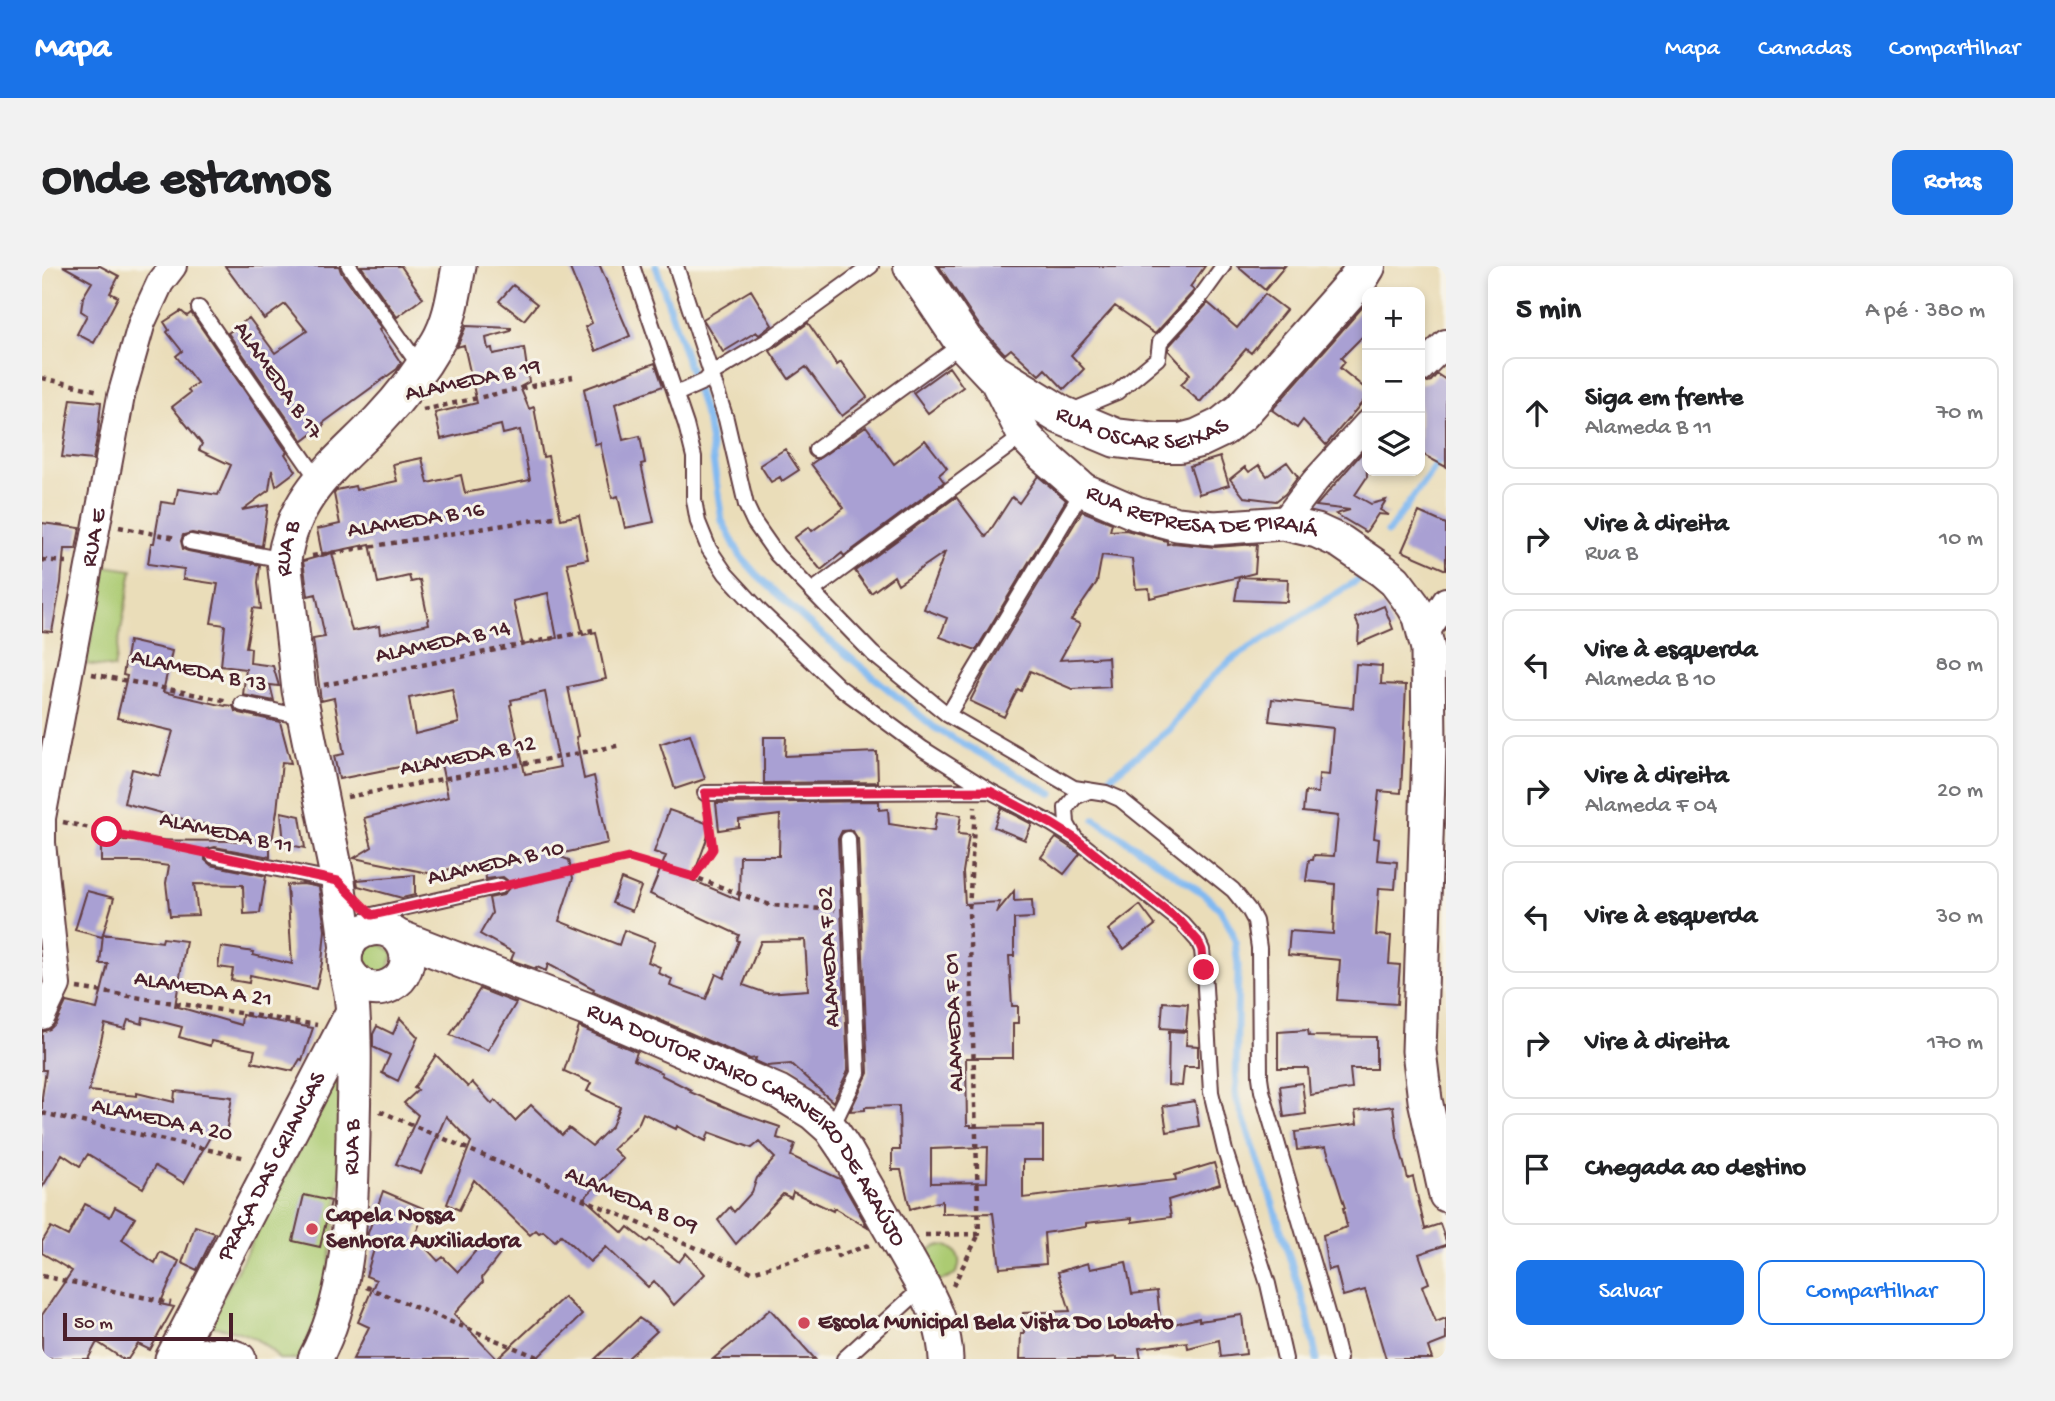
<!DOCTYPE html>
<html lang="pt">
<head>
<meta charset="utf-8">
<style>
	body { margin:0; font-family:"Gochi Hand",sans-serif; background:#f2f2f2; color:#202124 }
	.controls { position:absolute; right:21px; top:21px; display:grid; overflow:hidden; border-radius:14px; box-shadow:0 4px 10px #0003 }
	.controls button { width:63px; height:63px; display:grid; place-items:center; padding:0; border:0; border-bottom:2px solid #e0e0e0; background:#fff; color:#202124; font:35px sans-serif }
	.scale { position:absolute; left:21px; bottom:18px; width:170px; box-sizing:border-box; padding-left:7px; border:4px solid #4a1f2b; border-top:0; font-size:19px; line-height:24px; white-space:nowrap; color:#4a1f2b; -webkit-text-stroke:5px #f7f3e8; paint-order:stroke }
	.stop { position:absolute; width:21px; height:21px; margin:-16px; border:5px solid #e11d48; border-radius:50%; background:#fff }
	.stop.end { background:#e11d48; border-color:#fff; box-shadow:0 2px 7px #0008 }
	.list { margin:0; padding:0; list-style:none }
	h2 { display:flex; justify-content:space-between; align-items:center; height:91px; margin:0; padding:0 28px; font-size:30px }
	h2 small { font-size:23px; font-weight:400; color:#757577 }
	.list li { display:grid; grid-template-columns:46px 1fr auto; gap:21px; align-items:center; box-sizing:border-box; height:112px; margin:0 14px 14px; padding:0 14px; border:2px solid #e0e0e0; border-radius:14px }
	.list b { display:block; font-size:26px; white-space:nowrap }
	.list p { margin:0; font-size:23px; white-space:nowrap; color:#757577 }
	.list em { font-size:23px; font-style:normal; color:#757577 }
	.actions { display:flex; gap:14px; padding:21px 28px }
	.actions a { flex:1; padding:16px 0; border:2px solid #1a73e8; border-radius:14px; text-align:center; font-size:24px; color:#1a73e8 }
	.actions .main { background:#1a73e8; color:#fff }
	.icon { flex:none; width:38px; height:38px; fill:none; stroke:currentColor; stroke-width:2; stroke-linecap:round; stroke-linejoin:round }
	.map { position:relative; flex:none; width:1404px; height:1093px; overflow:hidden; border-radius:14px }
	header { display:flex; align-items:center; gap:42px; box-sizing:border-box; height:98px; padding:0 35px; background:#1a73e8; color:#fff }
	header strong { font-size:33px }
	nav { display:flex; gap:38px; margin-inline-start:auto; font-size:24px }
	.intro { display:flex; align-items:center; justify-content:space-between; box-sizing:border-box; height:168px; padding:0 42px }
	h1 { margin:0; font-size:49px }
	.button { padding:18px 32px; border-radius:14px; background:#1a73e8; color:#fff; font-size:24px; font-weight:700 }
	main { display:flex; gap:42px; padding:0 42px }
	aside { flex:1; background:#fff; border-radius:14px; box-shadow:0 4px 10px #0003 }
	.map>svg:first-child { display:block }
	.green { fill:#accb72; stroke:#7b754e; stroke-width:2 }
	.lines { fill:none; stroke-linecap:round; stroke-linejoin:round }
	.stream { stroke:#81b9f1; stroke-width:7 }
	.building { fill:#a9a0d3; fill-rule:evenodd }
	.service-casing { stroke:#623c40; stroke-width:18 }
	.minor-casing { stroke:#623c40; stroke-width:30 }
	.tertiary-casing { stroke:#623c40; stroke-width:37 }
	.secondary-casing { stroke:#623c40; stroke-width:42 }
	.path { stroke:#623c40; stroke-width:4.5; stroke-dasharray:5 5; stroke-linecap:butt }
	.service { stroke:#fff; stroke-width:14 }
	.minor { stroke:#fff; stroke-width:26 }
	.tertiary { stroke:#fff; stroke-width:33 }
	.secondary { stroke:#fff; stroke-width:38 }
	.route { stroke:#e11d48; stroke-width:9 }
	.poi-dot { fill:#d1495b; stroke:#f7f3e8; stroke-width:2.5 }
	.labels { text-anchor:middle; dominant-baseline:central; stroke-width:6; stroke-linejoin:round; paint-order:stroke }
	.street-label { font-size:23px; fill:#4a1f2b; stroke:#f7f3e8 }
	.poi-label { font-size:23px; font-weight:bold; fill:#4a1f2b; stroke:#f7f3e8; text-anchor:start }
</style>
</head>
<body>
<header>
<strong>Mapa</strong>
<nav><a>Mapa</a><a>Camadas</a><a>Compartilhar</a></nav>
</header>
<div class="intro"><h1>Onde estamos</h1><a class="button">Rotas</a></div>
<main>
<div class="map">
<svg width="1404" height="1093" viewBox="0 0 1404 1093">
	<rect width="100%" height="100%" fill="#f7f3e8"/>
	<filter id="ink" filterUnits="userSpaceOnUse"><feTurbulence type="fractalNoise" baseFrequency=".0143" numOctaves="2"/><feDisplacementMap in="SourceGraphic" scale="14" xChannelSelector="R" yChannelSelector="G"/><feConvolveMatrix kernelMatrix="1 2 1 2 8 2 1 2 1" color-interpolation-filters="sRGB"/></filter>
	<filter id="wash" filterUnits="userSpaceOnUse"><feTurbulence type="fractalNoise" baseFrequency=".00686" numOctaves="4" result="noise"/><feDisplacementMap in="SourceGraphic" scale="28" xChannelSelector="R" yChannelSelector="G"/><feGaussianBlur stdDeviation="1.57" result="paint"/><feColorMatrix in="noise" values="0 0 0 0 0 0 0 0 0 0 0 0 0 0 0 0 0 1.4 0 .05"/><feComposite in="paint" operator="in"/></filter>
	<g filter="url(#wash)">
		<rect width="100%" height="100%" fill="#eaddb9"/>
		<path class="green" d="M63 300 90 304 72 402 44 398Z
			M334 675 352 687 344 707 323 706 317 689Z
			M298 797 299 910 286 1010 274 1057 257 1093H237C219 1070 194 1063 166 1060L249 901Z
			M899 979C928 982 920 1020 892 1013L882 993 888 983Z"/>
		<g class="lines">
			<path class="stream" d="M614 0 666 159 680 255 699 291 716 310 764 355 893 462 1010 528
				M1346 266 1400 191
				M1068 511 1127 464 1165 416 1189 394 1316 314
				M1053 553 1162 628 1178 643 1190 665 1193 675 1196 699 1194 831 1228 929 1264 1044 1275 1093"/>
		</g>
		<g id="blocks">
			<path class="building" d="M21 0H58L77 10 68 27 76 31 52 77 35 68 45 49 39 45 41 31 50 16Z
				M183 0H297L299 6 339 62 337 64 359 97 355 103 281 157 282 159 261 175 186 67 207 52 233 87 265 65 243 38 222 53Z
				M319 0H359L381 32 355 51Z
				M527 0H558L588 70 554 85 543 61 550 57Z
				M897 0H1163L1148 21 1152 24 1150 27 1113 68 1073 40 1029 89 1042 103 1022 123 1003 103 997 109 969 83 963 88 939 62Z
				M1195 0H1243L1223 24Z
				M471 19 495 38 482 54 457 35Z
				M709 24 730 59 717 69 714 66 681 86 661 53Z
				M1223 28 1244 44 1209 87 1204 83 1158 136 1139 119 1148 108 1127 85V80L1166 37 1195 62Z
				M1325 36V66L1299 92 1303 96 1298 102 1325 124V131L1284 179 1261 154 1255 162 1230 144Z
				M139 45 145 50 149 47 152 51 245 186 243 188 254 205 234 220 230 204 227 224 200 244 226 239 220 280 150 267 141 269 139 275 141 283 146 285 218 299 216 317 219 343 211 342 204 381 209 382 208 397 231 400 237 420 228 419 232 435 201 429 204 403 179 400 183 359 169 357 176 318 141 313 142 303 106 298 109 277H112L119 236 133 238 136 223 176 229 189 199 157 184 160 178 130 141 148 127 146 124 155 117 134 90 140 85 125 66 127 64 122 56Z
				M766 57 795 99 799 96 825 131 800 150 764 101 747 113 728 85Z
				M424 60 469 62V65L444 72 446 83 450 82 451 88 482 82 487 116 478 121 487 143 492 141 501 191 506 190 519 253 537 249 546 293 525 297 541 369 554 366 564 413 526 421 536 470 534 471 542 513 552 510 566 577 513 589 527 594 531 612 517 655 577 679 582 664 613 676 606 696 618 701 616 707 630 713 628 720 664 733 674 708 682 712 697 675 695 674 697 669 608 628 624 590 612 586 627 544 670 559 650 614 697 634 698 590H737L738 549 697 554V561L677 564 674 537 837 535V544L846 543 847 558 892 565 895 546 919 549 916 568 927 569 921 606 923 638 958 636 954 647 972 625V635L990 634 991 652 972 653V690H967L970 740H976V757H971V792H924L925 859H929V861L1001 860V894H981V932L1134 914 1133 909 1172 897 1178 918 1126 934 1129 951 1090 956V952L1044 957V961L1002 967 1004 998 958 1002 951 947 900 948V935L868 943 859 904H850V884H858L857 840 823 841V844L808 845 826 807 816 573 810 564 800 565 796 573 806 805 791 836 749 798 725 800 713 795 714 792 708 793 551 725 552 723 506 698 504 705 495 701 494 703 469 694 472 687 438 668 450 647 447 632 461 629 467 622 465 614 461 611 444 613 442 595 400 605 401 610 312 592 330 581 322 552 406 531 398 493 297 513 292 490 302 488 292 432 279 435 271 373 283 371 274 328 266 330 261 295 290 287 310 365 337 360 338 368 387 358 378 314 369 316 367 310 336 317 328 278 280 288 275 263 298 258 292 228 295 224 313 220 314 224 355 215 351 198 380 192 386 217 419 209 423 227 488 214 478 164 461 168 459 159 399 173 393 147 435 137 422 79 415 81ZM506 327 515 372 481 379 471 335ZM410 423 417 457 373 468 367 432ZM503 426 518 501 483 508 468 439 470 438 469 434ZM763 674 766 724 724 727 701 719 719 675ZM946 881 945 916 889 917V883Z
				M613 97 621 120 573 138 581 174 598 170 603 197 599 198 612 256 583 262 576 230 570 232 558 177 553 178 542 123Z
				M907 101 921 121 886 147 871 127Z
				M1395 108 1404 114V201L1378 187V118L1389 115Z
				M29 133 59 136 56 166 51 194 20 191Z
				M824 160 852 198 883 174 905 202 897 209 902 216 802 290 800 287 779 304 752 272 767 261 770 265 802 242 769 198Z
				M1324 182 1325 211 1313 229 1329 238 1344 234 1338 244 1347 249 1336 248 1324 266 1294 248 1308 244 1274 240Z
				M743 183 757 204 740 215 738 211 729 216 718 199Z
				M1178 191 1187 219 1157 228 1148 200Z
				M1245 196 1256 211 1243 228 1234 235 1202 231 1188 213 1203 201 1207 206 1217 199 1225 210Z
				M996 210 1024 234 934 384 898 371 905 352 882 343 903 286 856 318 852 310 829 327 813 305 914 231 944 271 970 231 977 237Z
				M1040 245 1070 257 1068 265 1084 264 1125 275V278L1131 277 1173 281 1215 278 1213 307 1197 311 1246 313 1245 336 1193 334 1197 311 1108 332 1107 322 1094 323 1090 293 1060 289 1055 316 1029 354 1038 358 1018 394 1066 391 1068 421 1030 423 988 405 979 425 976 423 962 451 928 435 941 410Z
				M1377 246 1404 258V304L1360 285Z
				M0 257 38 262 34 283H22L19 317 10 366 0 365Z
				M1342 340 1351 363 1316 378 1317 361 1313 352Z
				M87 375 130 385 121 426 183 440 184 439 191 440 193 445 198 447 238 456 249 497 240 496 235 545 230 575H228V591L173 581 165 583 163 589V594L169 599 224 610 218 647 202 648 201 619 152 618 156 649 128 650 124 617 127 600 98 596H59V574L208 575V571L82 537 90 503 118 510 131 465 75 452 85 410 81 409Z
				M1314 398 1340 400 1339 418 1364 419 1359 527 1337 525 1332 572 1337 573 1335 594 1355 596 1353 623 1337 622 1334 669 1349 670 1347 698 1358 699 1355 738 1295 734 1298 694 1246 689 1248 665 1291 668 1293 618 1264 615 1267 594H1271L1272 589 1292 590 1296 550 1261 546 1263 526 1276 527 1277 508 1287 509 1291 462 1227 455 1230 433 1311 442Z
				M648 468 663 513 633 523 618 478Z
				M722 471H744L743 490 835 486 836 516 722 517Z
				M959 542 990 558 983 574 952 561Z
				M239 546 258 550 263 582 242 578Z
				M1014 572 1038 588 1022 608 999 591Z
				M373 609V629L360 632 316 620 315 614Z
				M579 613 599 621 590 645 570 637Z
				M261 618 277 621 283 664 280 697 274 723 208 709 207 717 189 714 191 703 176 701 179 681 212 686 211 689 250 698 245 619Z
				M45 625 72 632 61 668 120 676 121 672 144 675 133 740 199 759 200 749 271 762 260 794 258 793 251 805 210 796 213 784 169 775 168 780 137 771 140 761 101 751 100 758 86 754 83 763 63 758 47 825 95 830V827L132 836 133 825 190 831 183 873 168 871 142 917 113 900 101 922 46 888 38 900 20 888 0 922V831L4 804H0V766L8 763 14 757 24 736 55 743 66 698H58L61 668 60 671 33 664Z
				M1098 639 1113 659 1082 683 1066 664Z
				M438 723 474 737 446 784 408 769Z
				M1121 736 1146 738 1144 764 1119 762Z
				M358 752 376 771 356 815 340 807 348 789 331 781V768L335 760 351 768Z
				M537 761 595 786 592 794 620 807 619 809 649 824 648 826 697 847 738 861 735 872 753 878 749 890 798 913 826 962 792 942 791 945 751 926 749 932 741 928 694 978 676 954 688 941 692 946 710 926 715 912 733 892 717 876 710 882 667 866 664 875 635 860 634 863 601 847 596 859 571 883 581 893 542 932 581 967 586 961 605 976 608 973 637 996 644 987 663 1008 632 1039 612 1015 606 1021 564 981 548 996 519 969 513 975 501 965 497 967 494 964 488 969 432 914 417 944 405 938 429 876 404 850 379 907 354 898 376 849 362 837 376 824 372 822 394 789 426 821 430 816 450 838 453 834 473 855 489 839 520 869 527 862 550 880 570 860 578 841 545 825 549 817 522 805Z
				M1266 764 1267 770 1334 771V803H1308L1310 823 1268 829 1266 802H1236V766Z
				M1127 765 1145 766 1144 779 1156 780V801H1142L1140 820 1126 819Z
				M1260 817 1264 848 1242 851 1238 820Z
				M1153 835 1157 860 1125 866 1121 840Z
				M1351 840 1355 871 1366 913 1371 911 1383 963 1398 958 1404 975V979L1377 988 1387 1017 1380 1020 1394 1056 1404 1052V1074L1386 1081 1390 1093H1344L1323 1024 1301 1030 1294 1002 1286 1004 1281 969 1305 961 1301 942H1303L1284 881 1255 884 1253 866 1315 858 1313 845Z
				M341 925 383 943 373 970 396 995 401 991 416 1006 441 976 459 987 440 1012 441 1016 412 1048 455 1093 522 1031 540 1049 494 1093H311L327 1061 316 1056 334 1014 324 1010 333 980 325 977 326 967Z
				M262 929 289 935 278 981 251 975Z
				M43 938 68 951 73 941 93 952 80 974 113 997 118 986 137 995 118 1038 132 1041 108 1084 96 1078 86 1093H81L55 1076 46 1093H0V1049L30 1005 0 987V976L9 961 26 970Z
				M153 960 173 967 155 1004 140 997Z
				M1084 996 1090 1028 1115 1025 1119 1061 1157 1052V1055L1200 1049 1204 1088 1179 1091 1177 1074 1146 1082 1145 1076 1097 1082 1099 1093H1075V1091L1055 1093H978L979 1067H982L981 1047 1028 1045 1016 1006 1046 997 1048 1003Z
				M728 1043 773 1093H671L700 1069Z
				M597 1052 615 1065 585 1093H553Z"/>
		</g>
	</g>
	<g filter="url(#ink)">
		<use href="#blocks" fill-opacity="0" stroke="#623c40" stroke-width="2"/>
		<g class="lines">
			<g class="service-casing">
				<path id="service" d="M307 0 379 102
					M590 0 644 159 652 191V234L656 256 667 283 684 308 719 346 796 420 881 483 948 525 1010 558 1034 573 1140 657 1156 675 1160 684 1162 704 1169 826 1183 885 1226 1018 1243 1093
					M634 0 684 153 704 239 712 256 735 289 831 388 906 449 1032 522 1064 527 1078 533 1191 624 1207 644 1213 655 1217 682 1218 811 1220 825 1288 1057 1297 1093
					M157 42 277 215
					M634 128 663 115 669 108 725 75 829 0
					M1027 146 1075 126 1116 92 1118 76 1157 33 1181 0
					M774 184 920 78
					M148 276 242 294
					M770 325 982 169
					M200 438 261 451
					M906 449 1041 224
					M663 527 947 525
					M1033 572 1025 558 1024 542 1033 531 1047 525
					M172 590 295 615
					M330 649 458 620
					M789 863 816 807 806 573
					M802 1093 881 1021"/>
			</g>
			<g class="minor-casing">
				<g id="minor">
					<path d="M1378 103 1404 77"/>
					<path d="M1241 257 1273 215 1325 158"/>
					<path d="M1383 368 1404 335"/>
					<path id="s1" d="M0 552 79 130 100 56 118 17 131 0"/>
					<path d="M0 552V577L15 719 0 750"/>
				</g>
			</g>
			<g class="tertiary-casing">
				<g id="tertiary">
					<path id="s2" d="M951 107 982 169 1001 189 1041 224 1094 247 1135 258 1172 262 1241 257 1275 265 1299 276 1341 305 1353 315 1371 339 1378 351 1386 383 1387 482 1377 785 1383 834 1404 929"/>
					<path id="s3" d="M357 671 546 744 737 826 771 847 789 863 804 885 881 1020C894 1044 903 1066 904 1093"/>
					<path id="s4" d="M305 683 296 615 257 424 242 294C252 227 293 200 336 155 358 132 379 105 395 77 409 54 412 26 417 0"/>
					<path id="s5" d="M130 1093 310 747"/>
					<path d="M148 1093C166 1087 180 1086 197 1093"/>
					<path id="s6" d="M273 1093C309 1027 309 944 311 870 311 839 313 807 312 775 312 759 311 743 309 728 307 715 301 698 304 686 310 659 348 654 361 678 380 714 326 744 305 703"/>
				</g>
			</g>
			<g class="secondary-casing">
				<g id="secondary">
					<path id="s7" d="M871 0 922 76 951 107 1019 149 1074 172 1115 177H1138L1157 172 1180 161 1199 146 1314 16 1324 0"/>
				</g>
			</g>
			<path class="path" d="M0 112 57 125
				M381 144 531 111
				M77 261 134 272
				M270 290 512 251
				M0 294 24 296
				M50 408 186 435
				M282 419 551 364
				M305 531 580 479
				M21 556 156 586
				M652 611 671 583 665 545
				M473 617 588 592 652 611 728 639 793 644
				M35 722 275 759
				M338 845 710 1006 794 981 796 990 827 979
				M0 847 204 892
				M883 969 937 968 927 644 933 541
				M0 1010 129 1037
				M911 1020 937 968
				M324 1021 500 1093"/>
			<use href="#service" class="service"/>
			<use href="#minor" class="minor"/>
			<use href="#tertiary" class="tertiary"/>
			<use href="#secondary" class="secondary"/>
		</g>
	</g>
	<g class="lines" filter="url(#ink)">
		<path class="route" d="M65 566 296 615 330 649 587 592 652 611 671 583 663 527 948 525 1010 558 1034 573 1140 657 1156 675 1160 684 1162 704"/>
	</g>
	<g class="poi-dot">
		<circle cx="270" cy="963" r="7"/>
		<circle cx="762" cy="1057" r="7"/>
	</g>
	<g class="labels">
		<g class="street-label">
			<text transform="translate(235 115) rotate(55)">ALAMEDA B 17</text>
			<text transform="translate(431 115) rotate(-12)">ALAMEDA B 19</text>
			<text stroke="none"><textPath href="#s7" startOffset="299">RUA OSCAR SEIXAS</textPath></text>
			<text stroke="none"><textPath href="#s2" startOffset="273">RUA REPRESA DE PIRAIÁ</textPath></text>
			<text transform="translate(374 255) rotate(-9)">ALAMEDA B 16</text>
			<text stroke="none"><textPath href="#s1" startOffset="285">RUA E</textPath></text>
			<text stroke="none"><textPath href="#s4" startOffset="406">RUA B</textPath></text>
			<text transform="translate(401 377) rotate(-12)">ALAMEDA B 14</text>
			<text transform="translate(157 406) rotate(12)">ALAMEDA B 13</text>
			<text transform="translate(426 491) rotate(-11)">ALAMEDA B 12</text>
			<text transform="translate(184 568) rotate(12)">ALAMEDA B 11</text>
			<text transform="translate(454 598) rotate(-13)">ALAMEDA B 10</text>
			<text transform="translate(788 691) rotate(-93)">ALAMEDA F 02</text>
			<text transform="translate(161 724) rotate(9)">ALAMEDA A 21</text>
			<text transform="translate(913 756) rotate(-92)">ALAMEDA F 01</text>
			<text transform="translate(120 855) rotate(12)">ALAMEDA A 20</text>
			<text stroke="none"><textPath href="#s3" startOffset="406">RUA DOUTOR JAIRO CARNEIRO DE ARAÚJO</textPath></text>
			<text stroke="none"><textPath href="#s6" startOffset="217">RUA B</textPath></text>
			<text stroke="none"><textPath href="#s5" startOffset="217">PRAÇA DAS CRIANCAS</textPath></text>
			<text transform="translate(589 935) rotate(23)">ALAMEDA B 09</text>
		</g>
		<g class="poi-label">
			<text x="284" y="950">Capela Nossa<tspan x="284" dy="26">Senhora Auxiliadora</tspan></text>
			<text x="776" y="1057">Escola Municipal Bela Vista Do Lobato</text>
		</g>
	</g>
</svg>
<div class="controls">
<button>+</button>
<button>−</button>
<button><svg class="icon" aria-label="layers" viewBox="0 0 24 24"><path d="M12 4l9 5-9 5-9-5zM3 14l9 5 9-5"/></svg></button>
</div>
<div class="scale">50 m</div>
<div class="stop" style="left:65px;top:566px"></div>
<div class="stop end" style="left:1162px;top:704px"></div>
</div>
<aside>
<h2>5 min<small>A pé · 380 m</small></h2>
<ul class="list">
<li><svg class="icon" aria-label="ahead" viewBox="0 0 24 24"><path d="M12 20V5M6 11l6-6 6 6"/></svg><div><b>Siga em frente</b><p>Alameda B 11</p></div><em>70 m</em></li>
<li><svg class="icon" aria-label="right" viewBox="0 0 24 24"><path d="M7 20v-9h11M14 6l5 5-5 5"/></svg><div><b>Vire à direita</b><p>Rua B</p></div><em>10 m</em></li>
<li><svg class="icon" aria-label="left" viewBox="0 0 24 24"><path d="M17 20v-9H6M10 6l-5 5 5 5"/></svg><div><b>Vire à esquerda</b><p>Alameda B 10</p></div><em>80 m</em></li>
<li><svg class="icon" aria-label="right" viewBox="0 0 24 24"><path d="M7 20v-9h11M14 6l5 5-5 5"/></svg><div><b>Vire à direita</b><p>Alameda F 04</p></div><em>20 m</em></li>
<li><svg class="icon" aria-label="left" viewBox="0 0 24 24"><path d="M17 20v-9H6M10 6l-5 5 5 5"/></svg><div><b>Vire à esquerda</b></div><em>30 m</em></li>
<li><svg class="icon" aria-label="right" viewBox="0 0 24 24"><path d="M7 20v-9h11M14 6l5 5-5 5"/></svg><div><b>Vire à direita</b></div><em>170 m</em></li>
<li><svg class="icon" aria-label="arrive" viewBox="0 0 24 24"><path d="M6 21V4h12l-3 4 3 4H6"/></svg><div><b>Chegada ao destino</b></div></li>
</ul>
<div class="actions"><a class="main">Salvar</a><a>Compartilhar</a></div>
</aside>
</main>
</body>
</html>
